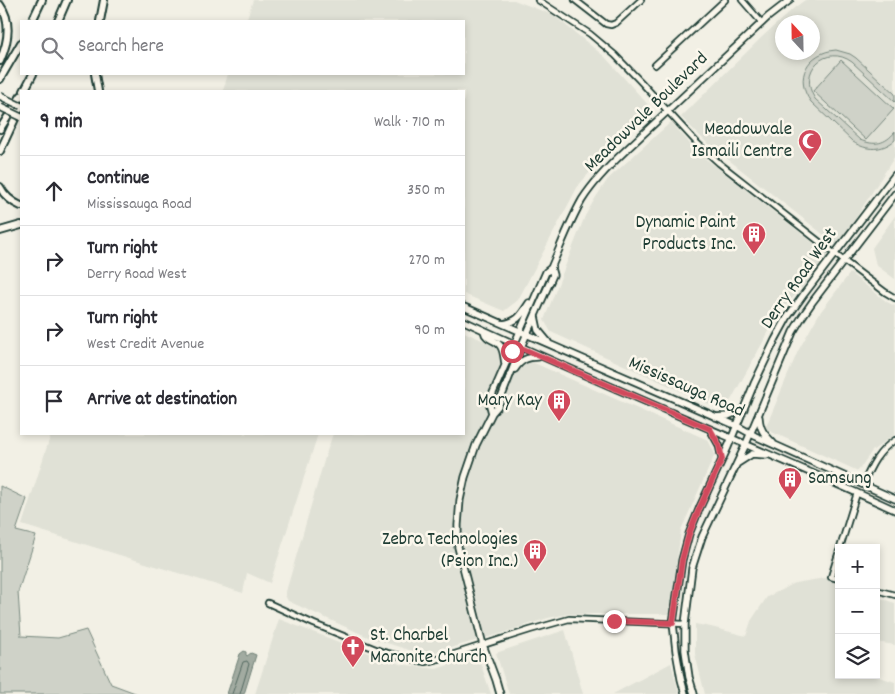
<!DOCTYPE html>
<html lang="en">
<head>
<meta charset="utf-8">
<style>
	body { margin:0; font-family:Dekko,sans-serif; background:#f7f7f7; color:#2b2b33 }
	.controls { position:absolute; right:15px; bottom:15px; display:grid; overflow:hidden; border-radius:0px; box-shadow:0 2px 8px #0003 }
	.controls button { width:45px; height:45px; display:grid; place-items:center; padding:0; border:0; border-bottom:1px solid #e1e1e2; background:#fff; color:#2b2b33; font:25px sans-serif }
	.compass { position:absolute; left:775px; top:15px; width:45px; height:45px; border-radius:50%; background:#fff; box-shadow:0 2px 8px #0003; rotate:338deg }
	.stop { position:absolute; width:15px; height:15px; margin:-11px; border:4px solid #d1495b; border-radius:50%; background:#fff }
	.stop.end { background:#d1495b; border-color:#fff; box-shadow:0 1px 5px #0008 }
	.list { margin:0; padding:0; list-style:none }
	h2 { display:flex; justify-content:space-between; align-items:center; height:65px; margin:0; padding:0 20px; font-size:21px }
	h2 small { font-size:16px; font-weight:400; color:#7c7c81 }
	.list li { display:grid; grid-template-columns:32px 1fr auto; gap:15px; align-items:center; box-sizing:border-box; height:70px; padding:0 20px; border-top:1px solid #e1e1e2 }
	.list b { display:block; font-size:19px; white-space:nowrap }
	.list p { margin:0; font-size:16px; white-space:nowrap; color:#7c7c81 }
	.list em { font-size:16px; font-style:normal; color:#7c7c81 }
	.icon { flex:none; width:28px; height:28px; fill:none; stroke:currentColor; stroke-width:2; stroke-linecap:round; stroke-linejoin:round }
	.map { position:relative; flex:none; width:895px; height:694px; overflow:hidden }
	.search { position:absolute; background:#fff; box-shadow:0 2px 8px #0003; left:20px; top:20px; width:445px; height:55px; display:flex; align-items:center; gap:12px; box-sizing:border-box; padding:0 18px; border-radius:0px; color:#7c7c81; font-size:19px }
	.panel { position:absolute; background:#fff; box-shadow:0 2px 8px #0003; left:20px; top:90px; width:445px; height:345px; border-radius:0px }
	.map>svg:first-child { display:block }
	.built { fill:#e0e1d6; fill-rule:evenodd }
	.green { fill:#cfd2c8; stroke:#77887e }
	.water { fill:#a2aba1; stroke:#6e7f75 }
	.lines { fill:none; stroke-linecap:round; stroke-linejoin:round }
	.shore { stroke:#536960; stroke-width:1 }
	.minor-casing { stroke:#1f3d34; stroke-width:8 }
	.major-casing { stroke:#1f3d34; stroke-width:9 }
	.highway-casing { stroke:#1f3d34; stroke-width:10 }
	.minor { stroke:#fbf7ec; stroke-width:4.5 }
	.major { stroke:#fbf7ec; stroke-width:5.5 }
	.highway { stroke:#fbf7ec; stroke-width:6 }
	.major-bridge-casing { stroke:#1f3d34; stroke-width:9; stroke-linecap:butt }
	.major-bridge { stroke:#fbf7ec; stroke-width:5.5 }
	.route { stroke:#d1495b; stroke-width:6 }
	.labels { text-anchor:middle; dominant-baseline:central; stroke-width:5; stroke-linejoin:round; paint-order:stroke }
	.street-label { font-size:19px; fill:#1f3d34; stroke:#fbf7ec }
	.poi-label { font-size:19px; fill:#1f3d34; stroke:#fbf7ec; text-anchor:end }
</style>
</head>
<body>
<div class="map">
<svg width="895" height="694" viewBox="0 0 895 694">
	<rect width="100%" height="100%" fill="#f2f0e5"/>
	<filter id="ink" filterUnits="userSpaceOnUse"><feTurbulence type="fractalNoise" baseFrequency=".02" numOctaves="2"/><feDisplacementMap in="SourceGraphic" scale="10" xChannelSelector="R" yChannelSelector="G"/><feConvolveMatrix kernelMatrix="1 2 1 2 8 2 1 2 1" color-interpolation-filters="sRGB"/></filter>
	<g filter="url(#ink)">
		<path class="built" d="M253 0H514L553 15 605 57 651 108V112L603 157 590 172 578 186 518 300 504 311 464 294V91H223L228 74H464V21H246Z
			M805 0H895V156L838 246 706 142 681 117 763 36 794 8ZM782 22H812V52H782Z
			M671 122 697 152 830 256 779 313 731 400 720 409 551 332 544 320 585 216 596 197 608 179Z
			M895 216V279L876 265 872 248Z
			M850 273 887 302 895 306V434L872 451 858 471 765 429 798 351 819 314Z
			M464 332 708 440 715 454 681 530 670 614H568L548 618 503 633 432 653 412 651 368 637 288 601 285 595 326 454 333 434H464Z
			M51 434H318L270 583 247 573 243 593 22 525Z
			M831 577 839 581V675H873L895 682V694H705L695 654V624L711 627 746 636 751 621 767 597 795 583Z
			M876 597 895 603V645L876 642Z
			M279 619 344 644 400 664 436 669 478 656 491 694H255Z
			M565 630 583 694H509L496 653Z
			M671 663 679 694H613Z"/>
		<path class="green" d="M836 50 850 54 856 58 895 94V102L852 62C826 43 797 71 815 99L860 140C875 146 885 144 895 132V140C882 151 867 151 853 142L811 102C793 78 808 52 836 50Z
			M841 60 894 109 866 140 813 91Z
			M0 486 27 499 16 531 36 536 18 592 21 636 58 638 86 630 111 684 138 694H0Z"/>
		<path class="water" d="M244 651 246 652V655L247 656 251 653 256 655 244 694H227L240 654Z"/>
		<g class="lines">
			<path class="shore" d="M232 694 243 662 247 661 249 664 240 694"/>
			<g class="minor-casing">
				<path id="minor" d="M538 0 590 34 615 55 641 82 698 144 719 163 844 261 885 292 895 298
					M575 0 606 24 611 25 616 23 641 0
					M742 0 762 23
					M655 65 725 0
					M863 484C871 466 878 451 895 440
					M840 548 857 493
					M839 551 831 577 839 579
					M876 590 895 595
					M268 603 314 624 383 652 425 662 442 658 530 630 569 619 685 624"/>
			</g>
			<g class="major-casing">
				<path id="major" d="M464 307 737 426 755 436 895 499
					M535 316 538 330 548 342
					M464 321C606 387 752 445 895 510
					M503 324C519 321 521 315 529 303
					M484 331C486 341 497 339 501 347 504 352 504 359 505 364
					M515 369C521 360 527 357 538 357
					M492 413 489 402 546 272 551 268C561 245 570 221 582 200 594 181 610 165 626 150L768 17 790 0
					M715 417 728 416 744 409
					M759 417C760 430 764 434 773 443
					M710 429 719 445 722 459
					M738 463 752 454 766 455
					M500 694 496 680 483 645 458 547V525L460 500 465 477 476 445 492 413 498 406 521 347 553 275 551 268
					M685 694 681 679 676 651 673 623 682 560 689 534 700 507 728 447 754 384 775 340 787 318 804 294 895 175
					M694 694 689 677 685 650V624L692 568 702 537 746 444 793 332 802 317 813 301 895 194"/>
			</g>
			<g class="highway-casing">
				<path id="highway" d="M0 5C12 22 8 43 0 61
					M32 21 42 0
					M58 21 67 0
					M100 21 104 0
					M95 74 98 91
					M0 79 21 43
					M24 91 33 74
					M0 129 21 96
					M0 151 21 106
					M0 187C5 197 12 202 21 206
					M0 231 21 225"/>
			</g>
			<use href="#minor" class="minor"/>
			<use href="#major" class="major"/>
			<use href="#highway" class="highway"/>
			<g class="major-bridge-casing">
				<path id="major-bridge" d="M0 96 21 106
					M0 107 21 117"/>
			</g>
			<use href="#major-bridge" class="major-bridge"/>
		</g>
	</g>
	<g class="lines" filter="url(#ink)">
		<path class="route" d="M512 351 514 345 710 429 719 445 722 459 700 507 689 534 682 560 673 623 614 621"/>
	</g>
	<defs>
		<g id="mosque-pin" transform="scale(1.25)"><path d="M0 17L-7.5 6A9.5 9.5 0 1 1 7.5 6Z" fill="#d1495b" stroke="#fbf7ec"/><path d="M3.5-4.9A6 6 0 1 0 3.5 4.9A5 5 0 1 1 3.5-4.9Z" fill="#fff"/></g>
		<g id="building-pin" transform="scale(1.25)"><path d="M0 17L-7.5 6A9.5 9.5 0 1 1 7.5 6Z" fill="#d1495b" stroke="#fbf7ec"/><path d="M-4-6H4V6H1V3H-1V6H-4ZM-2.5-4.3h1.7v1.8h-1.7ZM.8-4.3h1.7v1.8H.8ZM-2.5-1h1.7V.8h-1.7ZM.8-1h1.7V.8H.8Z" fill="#fff"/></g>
		<g id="church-pin" transform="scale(1.25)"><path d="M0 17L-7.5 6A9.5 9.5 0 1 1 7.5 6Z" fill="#d1495b" stroke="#fbf7ec"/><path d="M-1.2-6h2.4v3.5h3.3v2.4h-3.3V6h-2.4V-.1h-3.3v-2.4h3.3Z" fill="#fff"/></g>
	</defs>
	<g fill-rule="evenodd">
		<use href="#mosque-pin" x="810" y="141"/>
		<use href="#building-pin" x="754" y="234"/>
		<use href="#building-pin" x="559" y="401"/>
		<use href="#building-pin" x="790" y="479"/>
		<use href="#building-pin" x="535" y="551"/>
		<use href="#church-pin" x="353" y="647"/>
	</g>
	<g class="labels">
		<g class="street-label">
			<text transform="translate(647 113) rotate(-44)">Meadowvale Boulevard</text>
			<text transform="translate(800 279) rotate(-55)">Derry Road West</text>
			<text transform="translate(686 388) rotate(24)">Mississauga Road</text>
		</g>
		<g class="poi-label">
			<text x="792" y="130">Meadowvale<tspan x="792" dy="22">Ismaili Centre</tspan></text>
			<text x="736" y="223">Dynamic Paint<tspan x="736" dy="22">Products Inc.</tspan></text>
			<text x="542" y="401">Mary Kay</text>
			<text x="808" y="479" text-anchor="start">Samsung</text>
			<text x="518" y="540">Zebra Technologies<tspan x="518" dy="22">(Psion Inc.)</tspan></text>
			<text x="370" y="636" text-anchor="start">St. Charbel<tspan x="370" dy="22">Maronite Church</tspan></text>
		</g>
	</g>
</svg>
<div class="controls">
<button>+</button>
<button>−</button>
<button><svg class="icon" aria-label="layers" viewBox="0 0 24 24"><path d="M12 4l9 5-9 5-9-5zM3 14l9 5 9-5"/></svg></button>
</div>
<svg class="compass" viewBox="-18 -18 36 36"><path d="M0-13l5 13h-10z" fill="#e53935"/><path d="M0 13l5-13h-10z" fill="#7c7c81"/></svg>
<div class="stop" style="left:512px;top:351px"></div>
<div class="stop end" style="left:614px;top:621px"></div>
<div class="search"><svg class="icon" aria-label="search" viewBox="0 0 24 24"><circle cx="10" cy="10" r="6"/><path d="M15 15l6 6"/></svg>Search here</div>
<section class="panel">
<h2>9 min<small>Walk · 710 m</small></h2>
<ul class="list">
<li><svg class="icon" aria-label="ahead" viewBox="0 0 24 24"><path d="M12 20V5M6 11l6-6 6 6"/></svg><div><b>Continue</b><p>Mississauga Road</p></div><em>350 m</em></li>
<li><svg class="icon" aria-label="right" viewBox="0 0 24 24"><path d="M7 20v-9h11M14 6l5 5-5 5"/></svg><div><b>Turn right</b><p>Derry Road West</p></div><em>270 m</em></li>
<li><svg class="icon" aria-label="right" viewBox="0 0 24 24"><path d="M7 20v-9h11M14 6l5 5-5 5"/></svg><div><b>Turn right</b><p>West Credit Avenue</p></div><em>90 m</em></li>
<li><svg class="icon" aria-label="arrive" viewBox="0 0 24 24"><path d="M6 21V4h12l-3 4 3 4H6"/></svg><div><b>Arrive at destination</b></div></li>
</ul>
</section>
</div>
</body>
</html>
